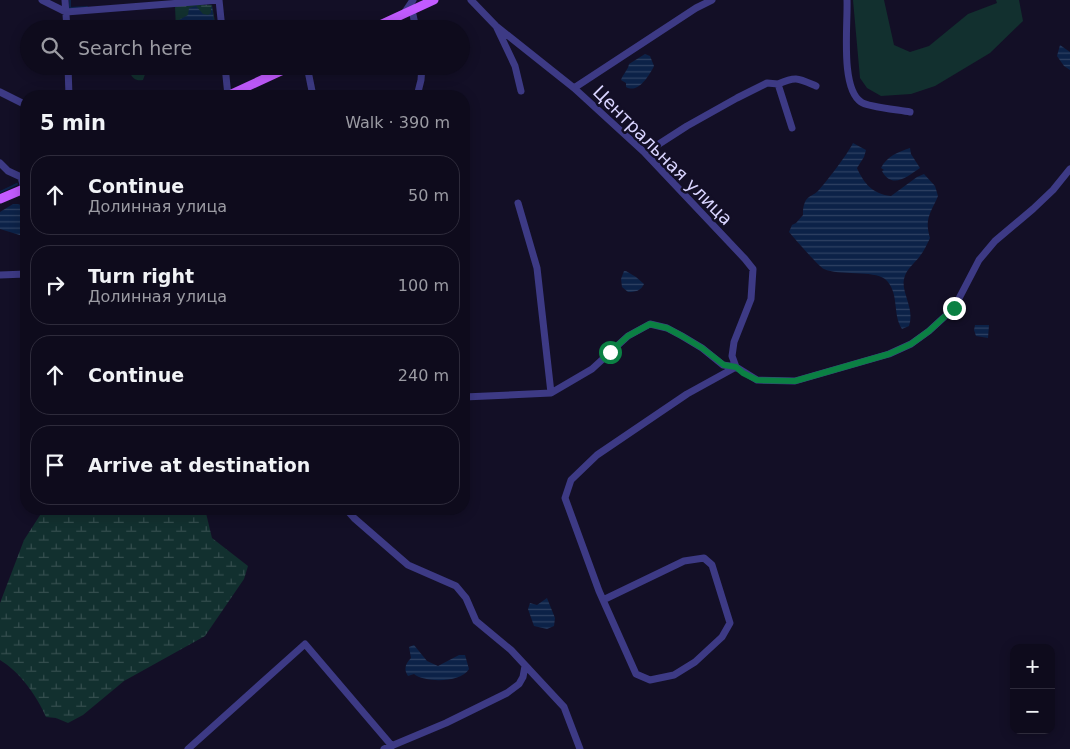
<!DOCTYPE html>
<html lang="en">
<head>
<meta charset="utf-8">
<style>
	body { margin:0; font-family:"DejaVu Sans",sans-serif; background:#1c1929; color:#f1f3f6 }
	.controls { position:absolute; right:15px; bottom:15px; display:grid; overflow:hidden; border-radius:10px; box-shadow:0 2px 12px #0003 }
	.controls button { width:45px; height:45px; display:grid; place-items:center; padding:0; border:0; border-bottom:1px solid #2e2b3b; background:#0e0b1c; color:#f1f3f6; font:25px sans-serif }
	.stop { position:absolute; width:15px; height:15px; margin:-11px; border:4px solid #0b8043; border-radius:50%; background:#fff }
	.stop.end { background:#0b8043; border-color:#fff; box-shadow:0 1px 5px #0008 }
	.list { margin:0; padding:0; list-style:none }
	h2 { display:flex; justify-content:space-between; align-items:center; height:65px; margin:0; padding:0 20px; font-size:21px }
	h2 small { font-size:16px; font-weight:400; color:#9b9ba3 }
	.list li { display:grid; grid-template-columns:32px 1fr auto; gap:15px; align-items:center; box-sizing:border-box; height:80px; margin:0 10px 10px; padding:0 10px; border:1px solid #2e2b3b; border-radius:20px }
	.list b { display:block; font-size:19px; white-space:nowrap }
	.list p { margin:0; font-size:16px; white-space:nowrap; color:#9b9ba3 }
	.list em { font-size:16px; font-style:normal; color:#9b9ba3 }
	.icon { flex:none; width:28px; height:28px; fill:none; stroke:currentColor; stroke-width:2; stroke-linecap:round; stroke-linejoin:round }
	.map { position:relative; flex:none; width:1070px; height:749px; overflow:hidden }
	.search { position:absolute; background:#0e0b1c; box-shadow:0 2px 12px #0003; left:20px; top:20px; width:450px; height:55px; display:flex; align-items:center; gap:12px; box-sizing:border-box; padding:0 18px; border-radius:28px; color:#9b9ba3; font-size:19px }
	.panel { position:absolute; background:#0e0b1c; box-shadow:0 2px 12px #0003; left:20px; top:90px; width:450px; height:425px; border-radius:20px }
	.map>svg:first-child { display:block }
	.wetland { fill:url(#wetland-marsh) }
	.garden { fill:#12302f }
	.water { fill:url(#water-rules) }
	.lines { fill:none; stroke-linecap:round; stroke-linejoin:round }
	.stream { stroke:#0c2248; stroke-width:2 }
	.minor { stroke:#3d3a85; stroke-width:7 }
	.major { stroke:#c25bff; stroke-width:9 }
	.route { stroke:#0b8043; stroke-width:6 }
	.labels { text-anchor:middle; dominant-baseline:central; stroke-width:5; stroke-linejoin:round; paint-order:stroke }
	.street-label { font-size:18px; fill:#d9d4ff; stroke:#130f26 }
</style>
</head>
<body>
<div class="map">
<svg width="1070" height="749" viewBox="0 0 1070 749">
	<defs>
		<pattern id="wetland-marsh" width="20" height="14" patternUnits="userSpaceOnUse" patternTransform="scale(1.25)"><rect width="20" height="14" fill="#12302f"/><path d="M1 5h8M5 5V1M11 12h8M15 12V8" fill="none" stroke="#344d4e"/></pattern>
		<pattern id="water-rules" width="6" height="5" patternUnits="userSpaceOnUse" patternTransform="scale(1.25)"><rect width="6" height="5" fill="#0c2248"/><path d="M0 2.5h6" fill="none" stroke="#2f4163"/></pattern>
	</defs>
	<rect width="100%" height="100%" fill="#130f26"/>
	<path class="wetland" d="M194 4 212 5 215 22 183 29H176L175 6Z
		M44 509H205L212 538 248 566 244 579 205 636 124 681 83 715 68 723 56 718 46 717C37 696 20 672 0 660V603L24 540Z"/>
	<path class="garden" d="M853 0H884L894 45 910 52 929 46 968 14 997 3 996 0H1019L1023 21 990 53 935 86 911 94 881 96 867 88 860 78Z
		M136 66H145L147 69 143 80C136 81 133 79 130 73Z"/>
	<path class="water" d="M196 6 203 14 208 15 211 13V7H212L214 21 185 27 178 26 177 21 188 15 189 8Z
		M1060 45 1070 52V70L1064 66 1057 56Z
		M645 54 650 56 654 66C649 76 638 94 626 87V83L621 80C623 74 628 70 629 64Z
		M853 143 866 150 864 157 857 168C864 184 873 194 891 196L917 177 924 174 935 186 938 196C931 213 924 218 930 238 927 244 924 251 920 256 914 264 906 269 904 279 901 293 915 308 909 326L902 329C892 314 900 292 885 279 873 270 839 276 824 269 819 267 795 239 789 232L792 225 796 223 803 215C803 209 803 206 806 200 810 195 814 195 818 191 827 181 847 155 853 143Z
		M910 148 911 154 920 168C908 176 892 190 882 171L884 170 881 168C887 156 898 152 910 148Z
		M13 204H18L26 207V237L0 229V212Z
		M624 271H626L636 277 644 284C641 291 635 292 628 292L622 287 621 279Z
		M975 325H989L988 338 976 336 974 330Z
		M547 598 555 618 554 626 547 629 534 626 528 609 530 603 537 605Z
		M414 645 427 661 438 666 459 655H465L469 669C461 683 425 683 414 674L408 676C403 669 406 663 411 658L409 647Z"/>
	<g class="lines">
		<path class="stream" d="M70 0V8L87 7
			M0 192 17 184"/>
		<path class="minor" d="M42 0 66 12 219 0
			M65 0 67 29
			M219 0 222 29
			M471 0 496 26 574 88 645 153 745 259 753 269 751 299 734 342 732 356 736 367
			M847 0C848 24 840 88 861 102 867 107 900 110 910 112
			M412 10 416 29
			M405 12 413 0
			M497 28 515 66 521 91
			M68 66 69 96
			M225 66 228 96
			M307 66 313 96
			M778 84 792 128
			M778 84C796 76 798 78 816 86
			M574 88 696 8 712 0
			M0 92 26 105
			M417 96 421 80 422 66
			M645 153 687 126 737 98 767 83 778 84
			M0 163 8 171 21 177 24 189
			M518 203 537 268 551 393
			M0 275 26 274
			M464 397 551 393 592 369 628 336 650 324 667 328 682 336 702 348 723 365 736 367 757 380 795 381 889 354 911 344 929 331 954 308 979 260 995 241 1033 209 1053 190 1070 169
			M346 509 354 518 408 565 456 586 466 598 476 621 511 650 564 707 580 749
			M603 600 684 561 704 558 712 565 730 623 722 637 695 662 674 675 650 680 636 674 603 600 599 591 565 498 571 480 597 455 687 394 736 367
			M188 749 305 644 392 746
			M384 749 446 723 507 693 519 684 523 677 525 666"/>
		<path class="major" d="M371 29 434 0
			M227 96 292 66
			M0 199 26 188"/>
	</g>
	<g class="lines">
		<path class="route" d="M610 352 628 336 650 324 667 328 682 336 702 348 724 365 736 367 743 373 757 380 795 381 889 354 911 344 929 331 954 308"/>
	</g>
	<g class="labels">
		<g class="street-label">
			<text transform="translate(663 155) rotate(45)">Центральная улица</text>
		</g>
	</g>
</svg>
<div class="controls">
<button>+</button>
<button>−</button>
</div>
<div class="stop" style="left:610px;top:352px"></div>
<div class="stop end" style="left:954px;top:308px"></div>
<div class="search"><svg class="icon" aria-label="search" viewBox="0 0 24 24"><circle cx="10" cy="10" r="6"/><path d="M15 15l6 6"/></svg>Search here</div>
<section class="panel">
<h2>5 min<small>Walk · 390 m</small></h2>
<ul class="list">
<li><svg class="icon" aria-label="ahead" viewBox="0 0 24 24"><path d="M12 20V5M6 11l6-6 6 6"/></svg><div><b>Continue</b><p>Долинная улица</p></div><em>50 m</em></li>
<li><svg class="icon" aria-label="right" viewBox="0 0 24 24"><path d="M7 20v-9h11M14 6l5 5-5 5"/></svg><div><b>Turn right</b><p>Долинная улица</p></div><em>100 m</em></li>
<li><svg class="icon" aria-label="ahead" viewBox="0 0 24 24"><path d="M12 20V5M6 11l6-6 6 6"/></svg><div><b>Continue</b></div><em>240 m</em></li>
<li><svg class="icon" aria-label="arrive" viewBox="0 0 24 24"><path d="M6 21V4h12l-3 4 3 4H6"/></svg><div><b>Arrive at destination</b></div></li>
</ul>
</section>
</div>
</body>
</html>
